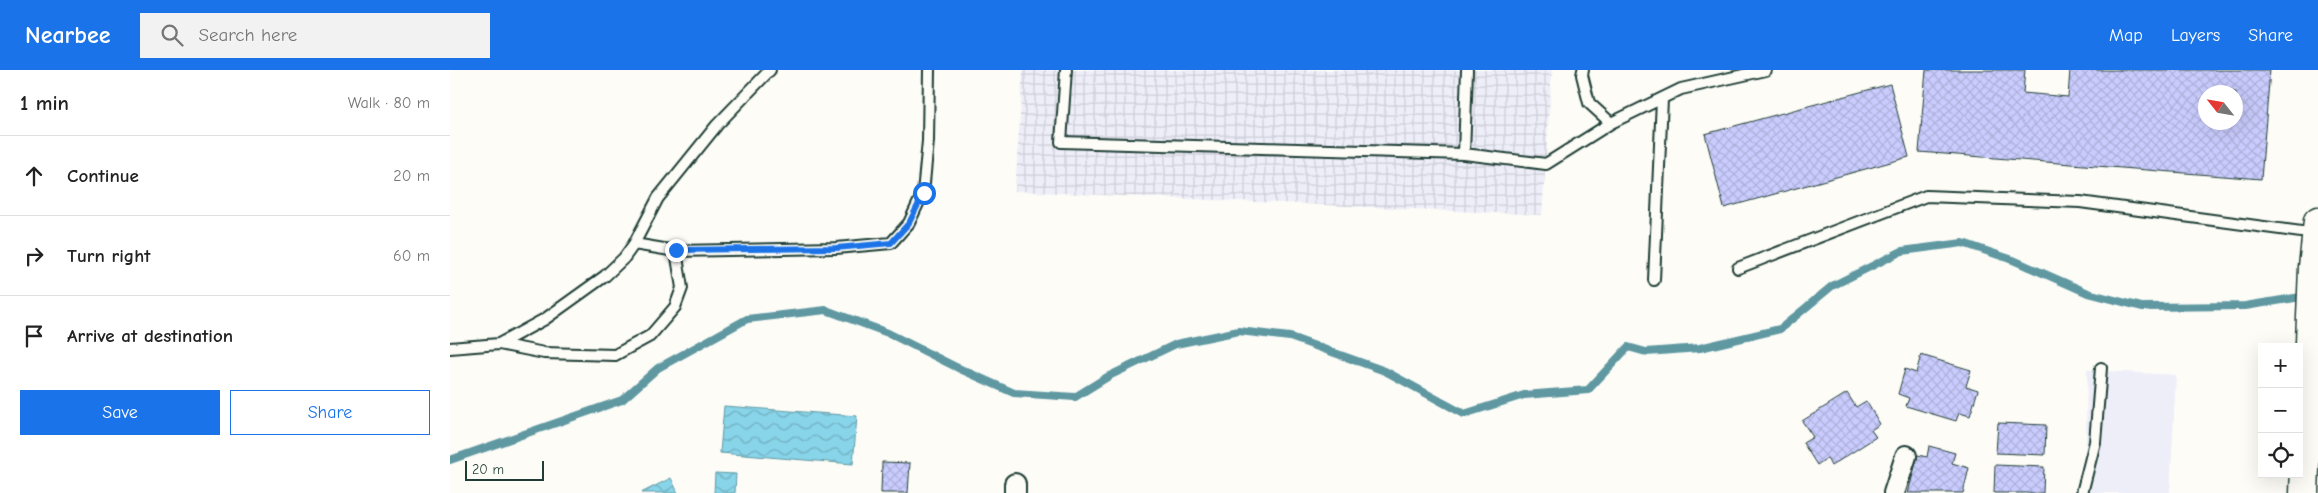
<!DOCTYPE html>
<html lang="en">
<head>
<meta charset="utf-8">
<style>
	body { margin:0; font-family:"Comic Neue",sans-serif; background:#f2f2f2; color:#222 }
	.controls { position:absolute; right:15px; bottom:15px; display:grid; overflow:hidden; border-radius:0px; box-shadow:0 5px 20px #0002 }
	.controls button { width:45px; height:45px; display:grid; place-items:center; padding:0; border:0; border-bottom:1px solid #e0e0e0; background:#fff; color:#222; font:25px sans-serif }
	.compass { position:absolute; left:1748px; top:15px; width:45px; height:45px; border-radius:50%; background:#fff; box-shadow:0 5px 20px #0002; rotate:301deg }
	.scale { position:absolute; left:15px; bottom:12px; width:79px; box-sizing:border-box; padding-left:5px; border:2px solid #1f3d34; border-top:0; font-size:14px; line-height:18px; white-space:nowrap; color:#1f3d34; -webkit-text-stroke:4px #fdfcf7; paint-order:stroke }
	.stop { position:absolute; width:15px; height:15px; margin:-11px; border:4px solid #1a73e8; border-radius:50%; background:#fff }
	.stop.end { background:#1a73e8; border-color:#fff; box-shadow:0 1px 5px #0008 }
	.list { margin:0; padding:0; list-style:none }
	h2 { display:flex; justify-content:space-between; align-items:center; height:65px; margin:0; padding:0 20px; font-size:21px }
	h2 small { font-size:16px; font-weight:400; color:#767676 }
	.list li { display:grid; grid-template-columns:32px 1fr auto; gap:15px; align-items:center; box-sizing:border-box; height:80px; padding:0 20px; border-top:1px solid #e0e0e0 }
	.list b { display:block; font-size:19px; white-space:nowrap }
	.list em { font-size:16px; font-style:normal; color:#767676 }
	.actions { display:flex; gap:10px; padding:15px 20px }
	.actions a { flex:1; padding:11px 0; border:1px solid #1a73e8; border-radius:0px; text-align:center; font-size:18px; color:#1a73e8 }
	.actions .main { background:#1a73e8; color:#fff }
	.icon { flex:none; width:28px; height:28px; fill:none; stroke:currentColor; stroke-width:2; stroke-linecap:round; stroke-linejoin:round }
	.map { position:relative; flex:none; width:1868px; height:423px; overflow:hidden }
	header { display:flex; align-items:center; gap:30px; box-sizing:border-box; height:70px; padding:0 25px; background:#1a73e8; color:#fff }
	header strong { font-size:24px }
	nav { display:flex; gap:28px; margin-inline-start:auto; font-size:18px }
	.search { width:350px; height:45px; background:#f2f2f2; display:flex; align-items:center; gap:12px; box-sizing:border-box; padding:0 18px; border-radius:0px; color:#767676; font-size:19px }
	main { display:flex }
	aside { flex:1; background:#fff }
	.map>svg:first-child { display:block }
	.built { fill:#eeeef9 }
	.industrial { fill:url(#industrial-grid) }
	.water { fill:url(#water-waves); stroke:#5e98a1 }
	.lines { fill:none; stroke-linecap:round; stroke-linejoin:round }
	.stream { stroke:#5e98a1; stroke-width:8 }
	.building { fill:url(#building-cross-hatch); stroke:#1f3d34; fill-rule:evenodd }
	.lane-casing { stroke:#1f3d34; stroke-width:14 }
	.street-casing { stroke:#1f3d34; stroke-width:24 }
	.secondary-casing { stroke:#1f3d34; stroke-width:31 }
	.lane { stroke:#fdfcf7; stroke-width:10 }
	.street { stroke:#fdfcf7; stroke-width:20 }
	.secondary { stroke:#fdfcf7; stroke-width:28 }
	.route { stroke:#1a73e8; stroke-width:6 }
</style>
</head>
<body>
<header>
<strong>Nearbee</strong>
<div class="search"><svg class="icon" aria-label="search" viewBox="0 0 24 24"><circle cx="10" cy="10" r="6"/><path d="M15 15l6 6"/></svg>Search here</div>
<nav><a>Map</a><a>Layers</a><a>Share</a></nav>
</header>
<main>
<aside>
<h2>1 min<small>Walk · 80 m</small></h2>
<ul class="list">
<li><svg class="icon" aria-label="ahead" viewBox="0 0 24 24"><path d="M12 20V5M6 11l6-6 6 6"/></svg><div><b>Continue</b></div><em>20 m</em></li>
<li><svg class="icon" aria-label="right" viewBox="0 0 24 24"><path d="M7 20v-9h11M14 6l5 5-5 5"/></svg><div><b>Turn right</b></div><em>60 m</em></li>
<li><svg class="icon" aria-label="arrive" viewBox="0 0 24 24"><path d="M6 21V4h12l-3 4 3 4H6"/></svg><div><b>Arrive at destination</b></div></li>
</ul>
<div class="actions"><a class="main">Save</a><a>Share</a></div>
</aside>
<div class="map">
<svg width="1868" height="423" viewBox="0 0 1868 423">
	<defs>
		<pattern id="industrial-grid" width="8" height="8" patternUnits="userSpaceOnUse" patternTransform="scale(1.25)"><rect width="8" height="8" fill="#eeeef9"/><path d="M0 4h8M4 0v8" fill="none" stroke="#cccdd6"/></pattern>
		<pattern id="water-waves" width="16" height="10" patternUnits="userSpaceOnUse" patternTransform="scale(1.25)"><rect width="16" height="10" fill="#88d4e9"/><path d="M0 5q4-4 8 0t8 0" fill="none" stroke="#6fadbe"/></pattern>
		<pattern id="building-cross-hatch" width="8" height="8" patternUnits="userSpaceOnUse" patternTransform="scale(1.25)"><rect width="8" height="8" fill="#caccfe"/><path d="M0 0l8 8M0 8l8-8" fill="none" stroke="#adb0da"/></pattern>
	</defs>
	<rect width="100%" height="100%" fill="#fdfcf7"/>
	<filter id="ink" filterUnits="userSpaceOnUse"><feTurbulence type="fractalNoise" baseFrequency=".02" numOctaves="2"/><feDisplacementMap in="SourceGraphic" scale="10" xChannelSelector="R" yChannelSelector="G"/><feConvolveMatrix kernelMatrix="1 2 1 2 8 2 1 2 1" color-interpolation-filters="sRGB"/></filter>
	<g filter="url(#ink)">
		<path class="built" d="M1637 300 1726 305 1720 423H1635Z"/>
		<path class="industrial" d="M573 0H1102L1092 145 565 121Z"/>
		<path class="water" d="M274 336 407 346 403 394 270 383Z
			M265 403 286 404 285 423H264Z
			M221 408 228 423H191Z"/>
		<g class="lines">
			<path class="stream" d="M0 390 172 330 208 298 297 249 376 240 438 263 508 298 564 323 625 327 659 306 726 274 789 261 840 267 935 301 1014 344 1074 325 1138 320 1178 277 1196 282 1250 278 1330 259 1382 216 1452 181 1513 173 1563 190 1638 223 1692 237 1795 236 1857 226"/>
		</g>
		<path class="building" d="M1476 0H1575L1573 23 1618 27 1620 0H1820L1811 109 1469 82ZM1756 22H1786V52H1756Z
			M1440 14 1459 87 1274 138 1255 64Z
			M1471 285 1521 300 1516 316 1528 320 1520 346 1509 343 1506 351 1456 336 1459 328 1448 324 1455 299 1466 303Z
			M1397 323 1406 337 1416 331 1430 354 1421 360 1426 367 1381 396 1377 388 1367 395 1353 373 1363 367 1352 351Z
			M1548 353 1596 355 1595 385 1546 383Z
			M1479 376 1505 383 1502 393 1519 398 1513 423H1458L1468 385 1477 387Z
			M432 392 460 393 458 423H431Z
			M1545 395 1594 397 1593 423H1544Z"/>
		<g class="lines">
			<g class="lane-casing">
				<path id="lane" d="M616 0 611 72 1014 84
					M1017 0 1014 84 1096 94 1161 53 1231 19 1316 0
					M1133 0 1132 5 1139 33 1161 53
					M184 174 226 181 386 178 441 173 459 153 473 123 478 71 479 0
					M1288 198 1476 126 1630 132 1866 164
					M1204 210 1212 29
					M49 274 95 249 155 206 174 188 184 174 208 128 267 55 320 0
					M0 278 49 274 94 283 165 285 200 266 225 237 232 218 226 181
					M1632 423 1645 372 1651 298"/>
			</g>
			<g class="street-casing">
				<path id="street" d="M565 423V414
					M1444 423 1456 386"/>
			</g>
			<g class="secondary-casing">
				<path id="secondary" d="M1854 423 1863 197 1868 151"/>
			</g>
			<use href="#lane" class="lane"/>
			<use href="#street" class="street"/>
			<use href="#secondary" class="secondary"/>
		</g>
	</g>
	<g class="lines" filter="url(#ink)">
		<path class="route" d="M226 180 386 178 441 173 459 153 474 123"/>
	</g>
</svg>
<div class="controls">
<button>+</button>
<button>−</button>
<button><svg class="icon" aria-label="locate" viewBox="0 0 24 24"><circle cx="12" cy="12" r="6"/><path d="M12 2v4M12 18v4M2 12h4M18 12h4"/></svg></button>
</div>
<svg class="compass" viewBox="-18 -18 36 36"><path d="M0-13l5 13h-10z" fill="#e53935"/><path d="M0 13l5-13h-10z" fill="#767676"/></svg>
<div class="scale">20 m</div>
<div class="stop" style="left:474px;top:123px"></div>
<div class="stop end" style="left:226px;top:180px"></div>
</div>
</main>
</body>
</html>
